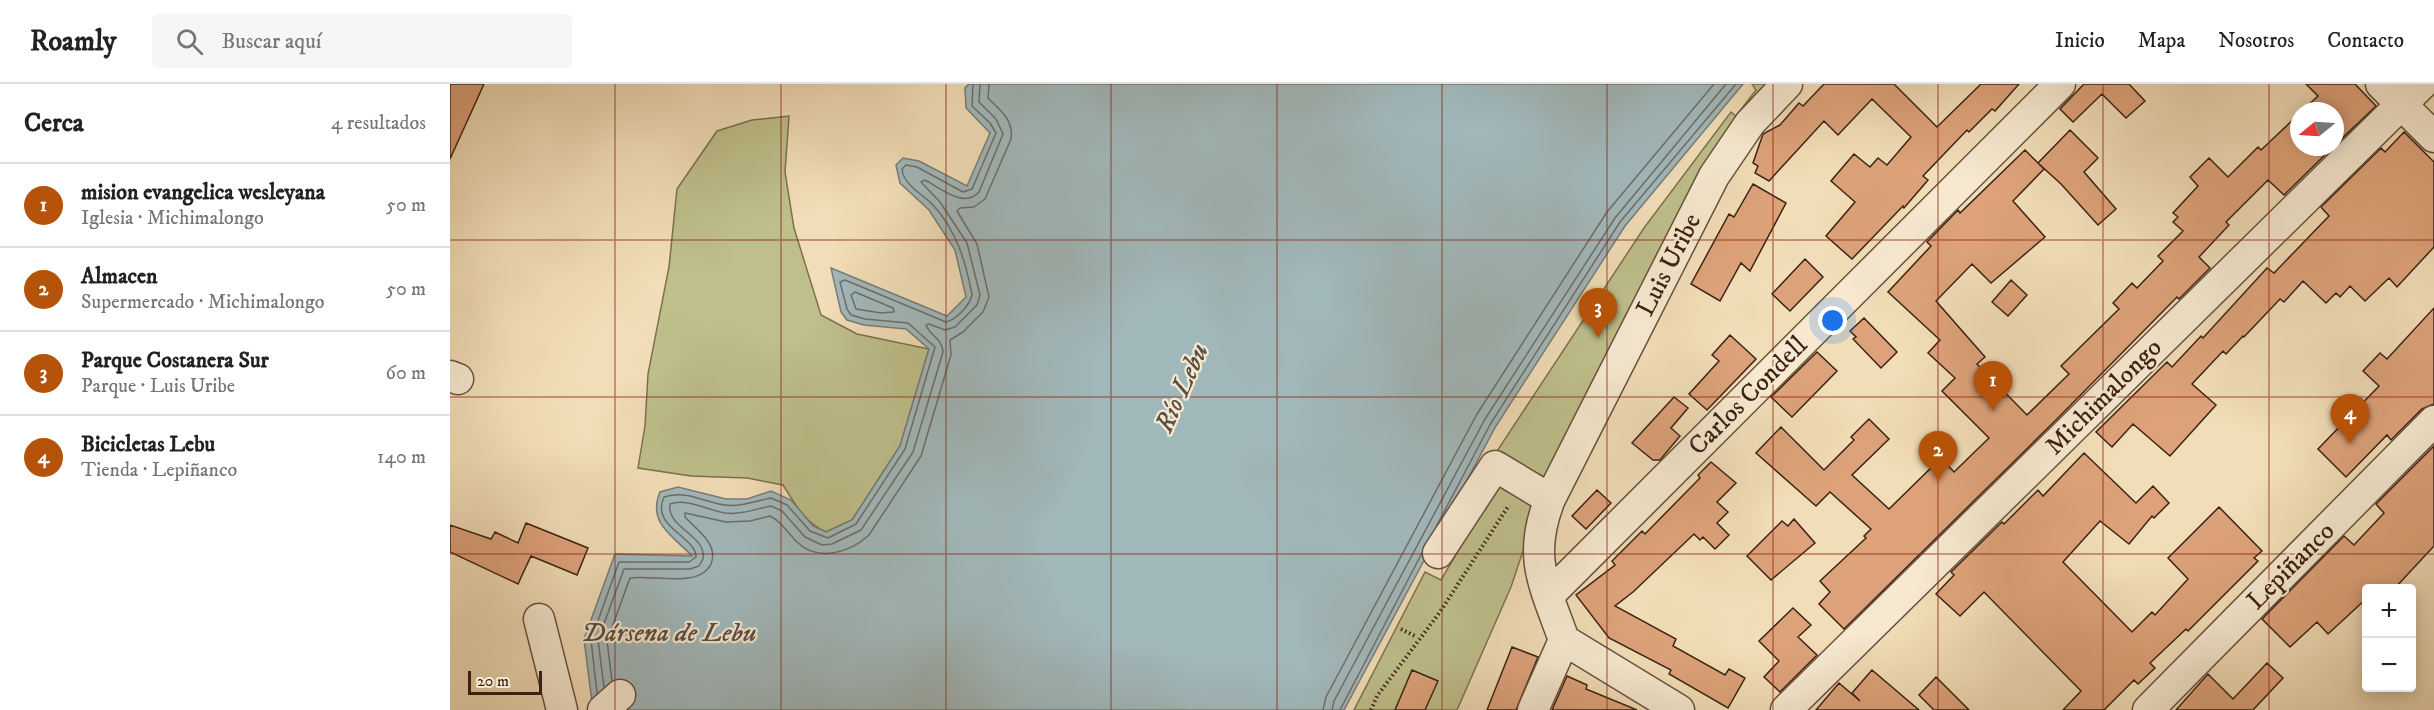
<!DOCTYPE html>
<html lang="es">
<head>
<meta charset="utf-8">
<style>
	body { margin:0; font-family:"IM FELL DW Pica",serif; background:#f6f6f6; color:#222 }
	.controls { position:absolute; right:18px; bottom:18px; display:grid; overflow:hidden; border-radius:6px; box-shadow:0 3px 15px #0003 }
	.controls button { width:54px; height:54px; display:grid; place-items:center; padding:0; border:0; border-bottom:2px solid #e0e0e0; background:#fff; color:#222; font:30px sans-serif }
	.compass { position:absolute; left:1840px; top:18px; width:54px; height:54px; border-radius:50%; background:#fff; box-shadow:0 3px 15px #0003; rotate:252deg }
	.scale { position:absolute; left:18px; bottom:15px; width:74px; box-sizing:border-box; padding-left:6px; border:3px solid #3c2214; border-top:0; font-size:16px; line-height:21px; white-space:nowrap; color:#3c2214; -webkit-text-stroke:4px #f6e9d0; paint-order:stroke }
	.you { position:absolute; left:1383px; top:237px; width:21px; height:21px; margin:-15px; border:4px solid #fff; border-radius:50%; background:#1a73e8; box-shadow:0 0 0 9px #1a73e833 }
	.badge { display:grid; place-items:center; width:39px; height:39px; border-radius:50%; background:#b45309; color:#fff; font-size:20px; font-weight:700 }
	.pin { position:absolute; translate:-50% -50px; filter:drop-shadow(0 2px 3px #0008) }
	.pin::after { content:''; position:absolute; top:32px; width:21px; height:18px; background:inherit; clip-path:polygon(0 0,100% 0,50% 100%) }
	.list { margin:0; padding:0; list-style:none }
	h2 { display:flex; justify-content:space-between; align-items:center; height:78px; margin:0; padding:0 24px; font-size:26px }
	h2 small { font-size:20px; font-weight:400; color:#767676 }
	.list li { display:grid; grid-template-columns:39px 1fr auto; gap:18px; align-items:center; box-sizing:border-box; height:84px; padding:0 24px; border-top:2px solid #e0e0e0 }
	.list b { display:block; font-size:22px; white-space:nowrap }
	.list p { margin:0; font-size:20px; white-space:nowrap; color:#767676 }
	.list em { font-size:20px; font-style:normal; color:#767676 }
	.icon { flex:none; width:33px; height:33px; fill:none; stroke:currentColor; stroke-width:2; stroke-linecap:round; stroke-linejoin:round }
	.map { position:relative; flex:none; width:1984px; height:626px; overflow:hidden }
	header { display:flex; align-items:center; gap:36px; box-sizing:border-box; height:84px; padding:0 30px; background:#fff; border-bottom:2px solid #e0e0e0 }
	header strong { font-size:28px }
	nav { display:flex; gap:33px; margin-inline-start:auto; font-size:21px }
	.search { width:420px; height:54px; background:#f6f6f6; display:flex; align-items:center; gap:15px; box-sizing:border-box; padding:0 21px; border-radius:6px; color:#767676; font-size:22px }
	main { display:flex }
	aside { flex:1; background:#fff }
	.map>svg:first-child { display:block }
	.green { fill:#bebf8b; stroke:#7d7050; stroke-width:1.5 }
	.water { fill:#a1b8bb; stroke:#797c78; stroke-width:1.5 }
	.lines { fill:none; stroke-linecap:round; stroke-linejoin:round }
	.shore { stroke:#6e6d68; stroke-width:1.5 }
	.building { fill:#dda27a; stroke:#3c2214; stroke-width:1.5 }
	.minor-casing { stroke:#69513d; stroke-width:33 }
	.path { stroke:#3c2214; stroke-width:4; stroke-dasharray:1.5 3; stroke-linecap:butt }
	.minor { stroke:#f6e9d0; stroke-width:30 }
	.grid { fill:none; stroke:#8f2418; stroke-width:1.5; stroke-opacity:0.55 }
	.labels { text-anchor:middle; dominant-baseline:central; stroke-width:4.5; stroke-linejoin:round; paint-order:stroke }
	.street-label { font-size:26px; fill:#3c2214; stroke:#f6e9d0 }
	.water-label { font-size:27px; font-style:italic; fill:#5a4f46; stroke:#f6e9d0 }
</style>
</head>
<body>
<header>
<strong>Roamly</strong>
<div class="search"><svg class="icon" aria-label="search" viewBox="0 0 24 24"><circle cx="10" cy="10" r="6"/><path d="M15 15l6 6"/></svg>Buscar aquí</div>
<nav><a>Inicio</a><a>Mapa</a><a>Nosotros</a><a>Contacto</a></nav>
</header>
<main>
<aside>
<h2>Cerca<small>4 resultados</small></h2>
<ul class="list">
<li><span class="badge">1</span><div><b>mision evangelica wesleyana</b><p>Iglesia · Michimalongo</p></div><em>50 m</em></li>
<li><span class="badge">2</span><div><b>Almacen</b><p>Supermercado · Michimalongo</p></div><em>50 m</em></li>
<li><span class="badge">3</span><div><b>Parque Costanera Sur</b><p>Parque · Luis Uribe</p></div><em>60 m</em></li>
<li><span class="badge">4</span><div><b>Bicicletas Lebu</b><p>Tienda · Lepiñanco</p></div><em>140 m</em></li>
</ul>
</aside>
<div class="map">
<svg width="1984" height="626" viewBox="0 0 1984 626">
	<rect width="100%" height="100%" fill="#f1ddb7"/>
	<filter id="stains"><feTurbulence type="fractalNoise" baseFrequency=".00333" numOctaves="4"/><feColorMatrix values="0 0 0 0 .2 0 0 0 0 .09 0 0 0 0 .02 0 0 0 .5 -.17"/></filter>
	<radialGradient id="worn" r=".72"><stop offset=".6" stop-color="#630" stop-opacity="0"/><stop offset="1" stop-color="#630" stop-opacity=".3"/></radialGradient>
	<path class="green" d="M1302 0H1329L1077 455 1061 503 1007 626H904L975 488 991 496 1038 416 1022 405 1194 144 1281 28 1286 32 1306 6Z
		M339 32 335 88 344 144 371 231 407 250 479 265 450 362 402 436 376 448C355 439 345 420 333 401L297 394 241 392 188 384 195 342 198 290 219 183 227 105 267 47 302 36Z"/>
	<path class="water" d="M519 0H1293L1175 142 1046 342 894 626H143L134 555 165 470 242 472C223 452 197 439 210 408L228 403 276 415H297L321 407 341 416 363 442 376 448 402 436 450 362 479 265 456 245 414 241 397 236 391 228 381 184 497 232 516 213 505 166 479 126 450 99 446 81 453 74 469 77 517 102 540 49 516 24 515 4Z"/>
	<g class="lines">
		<path class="shore" d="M405 208 443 224 444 228 431 229 406 225 401 211Z
			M987 441 1041 339 1170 138 1286 0
			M162 597 157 557 180 494C202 490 249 505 261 480 269 460 247 446 235 433V429L276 438 300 437 320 432C331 437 338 449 347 458 367 478 400 469 419 451L471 372 501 271 500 256 513 248 533 228 539 213 527 160 507 127 510 124 524 123 535 115 561 55C564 36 550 26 538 14L539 0
			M154 603 148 556 174 485H240L249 482 253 475C257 451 216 444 220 420 237 414 257 426 275 429 291 431 305 425 321 422L332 427 355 453 372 461 382 460 411 446 463 368 493 268C492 254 480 252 476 241L479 240 495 246 505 243 527 221 530 211 517 159 490 118 471 98 475 96C490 104 514 125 529 108L553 50 546 35 529 18 530 0
			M147 609 141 556 169 478H239L246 473C246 452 200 443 214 413 237 406 253 418 275 421 291 423 306 417 321 414L337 421 360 447 378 454 406 440 455 365 485 263 458 239 415 235 401 231 397 225 390 198 395 196 496 238C506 236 520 221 522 211 516 178 506 145 482 120 472 110 453 100 452 85L456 81 467 83 513 108 522 105 546 49 540 39 522 22 523 0
			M873 626 876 613 1027 330 1157 128 1264 0
			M882 626 884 617 1035 335 1165 134 1276 0
			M890 626 972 469"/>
	</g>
	<path class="building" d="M0 0H34L0 75Z
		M1374 0H1444L1487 43 1531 0H1569L1545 27 1542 25 1519 48 1517 46 1473 92 1478 96 1454 124 1453 122 1402 175 1376 152 1405 118 1381 97 1404 70 1420 83 1428 74 1437 81 1461 53 1422 15 1388 51 1374 37 1319 97 1305 89 1308 82 1303 79 1313 50 1330 41 1349 19 1353 22Z
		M1634 0H1679L1695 17 1676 34 1652 10 1623 38 1610 25Z
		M1856 0H1905L1926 22 1885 61V27H1852L1868 12Z
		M1849 30V63H1883L1834 111 1818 96 1776 138 1779 141 1749 173 1760 184 1729 215 1727 213 1606 336 1394 545 1369 520 1380 508 1370 497 1416 454 1414 452 1421 445 1380 408 1366 422 1306 369 1331 343 1374 386 1404 356 1401 353 1419 335 1439 355 1402 391 1439 425 1491 374 1504 388 1539 354 1492 307 1505 294 1478 269 1490 256 1438 208 1481 162 1477 158 1508 126 1510 129 1575 66 1594 85 1563 117 1595 153 1541 199 1522 180 1486 217 1535 273 1527 280 1577 331 1619 290 1611 282 1669 225 1663 219 1682 199 1687 204 1713 177 1708 172 1733 147 1723 138 1728 133 1723 129 1748 102 1740 93 1759 74 1778 93 1808 63 1811 66Z
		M1620 46 1648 74 1634 88 1666 125 1648 141 1611 100 1588 79Z
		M1954 48 1984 78V163L1947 203 1939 194 1915 217 1900 202 1890 213 1886 209 1876 219 1853 197 1834 218 1830 215 1794 253 1793 252 1776 270 1773 267 1742 300 1766 321 1720 372 1683 340 1662 363 1646 348 1717 278 1722 283 1751 252 1753 254 1817 184 1824 189 1879 132 1871 123 1931 64 1935 68Z
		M1303 100 1336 119 1300 187 1291 179 1270 217 1241 200 1279 130 1284 133Z
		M1355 175 1373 193 1340 227 1322 210Z
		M1561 196 1577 211 1558 232 1542 218Z
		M1984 224V320L1972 325 1941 356 1937 351 1896 393 1868 365 1929 302 1913 287 1930 269 1937 275Z
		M1414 234 1447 268 1431 284 1403 255 1406 253 1400 247Z
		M1280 251 1306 275 1257 326 1239 310 1269 277 1262 271Z
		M1367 268 1387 287 1342 333 1321 313Z
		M1224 313 1238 324 1221 344 1230 352 1210 376H1203L1182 359Z
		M1984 362V462L1945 504H1917V514L1878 550 1867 538 1840 563 1812 535 1894 452 1904 461 1934 429 1926 420Z
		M1634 369 1686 419 1703 402 1719 419 1704 434 1702 432 1679 460 1650 437 1613 478 1682 548 1702 528 1705 531 1738 495 1718 474 1769 423 1812 467 1804 474 1808 477 1738 547 1736 545 1700 579 1705 584 1688 600 1684 596 1654 626H1613L1631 607 1534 508 1510 532 1486 510 1504 491 1501 488 1552 438 1554 440 1588 406 1593 412Z
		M1261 378 1286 399 1267 418 1278 428 1267 439 1279 451 1265 465 1253 453 1250 456 1244 450 1183 508 1165 522 1226 555 1223 562 1275 591 1279 585 1295 594 1278 624 1219 590 1221 586 1159 554 1126 511 1165 481 1162 477 1192 447 1195 450 1250 394 1248 391Z
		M1147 406 1161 419 1136 445 1122 432Z
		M1344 435 1365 459 1321 496 1297 472 1332 437 1338 442Z
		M76 439 138 464 127 491 81 472 68 500 0 468V441L41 455 45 448 68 459Z
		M1343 524 1361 541 1348 553 1367 571 1330 608 1314 593 1329 577 1309 557Z
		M1062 563 1088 573 1066 626H1037Z
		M1817 579 1833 594 1803 626H1726L1758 590 1783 615Z
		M962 586 988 597 975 626H945Z
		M1422 586 1469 626H1366L1389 599 1410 617 1402 609Z
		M1117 592 1137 601 1136 605 1187 626H1102Z
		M1486 593 1519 626H1484L1469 611Z"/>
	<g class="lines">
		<g class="minor-casing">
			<path id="minor" d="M1931 0 1984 53
				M0 292 8 295
				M988 469 1045 382 1100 415
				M1098 512 1610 0
				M89 535 112 626
				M1114 556 1229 626
				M153 626 170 611
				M1083 626 1114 556C1094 500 1077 473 1100 415L1264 92 1300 39 1337 0
				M1336 626 1972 0
				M1698 626 1984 337"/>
		</g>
		<path class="path" d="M951 545 965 552
			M921 626 927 612 990 528 1059 421"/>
		<use href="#minor" class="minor"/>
	</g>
	<path class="grid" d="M165 0V626M331 0V626M496 0V626M661 0V626M827 0V626M992 0V626M1157 0V626M1323 0V626M1488 0V626M1653 0V626M1819 0V626M0 156H1984M0 313H1984M0 470H1984"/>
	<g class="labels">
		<g class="street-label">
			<text transform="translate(1219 181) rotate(-63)">Luis Uribe</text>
			<text transform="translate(1298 312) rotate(-45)">Carlos Condell</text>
			<text transform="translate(1654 313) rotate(-45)">Michimalongo</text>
			<text transform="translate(1841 482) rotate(-45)">Lepiñanco</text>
		</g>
		<g class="water-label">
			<text transform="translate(732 304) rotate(-66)">Río Lebu</text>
			<text x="219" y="549">Dársena de Lebu</text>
		</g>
	</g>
	<rect width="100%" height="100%" filter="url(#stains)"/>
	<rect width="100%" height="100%" fill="url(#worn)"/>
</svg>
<div class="controls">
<button>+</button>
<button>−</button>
</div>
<svg class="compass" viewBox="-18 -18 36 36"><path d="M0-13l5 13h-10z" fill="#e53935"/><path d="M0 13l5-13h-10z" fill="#767676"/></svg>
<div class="scale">20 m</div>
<div class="you"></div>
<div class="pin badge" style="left:1543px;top:327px">1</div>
<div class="pin badge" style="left:1488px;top:397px">2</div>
<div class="pin badge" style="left:1148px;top:254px">3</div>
<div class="pin badge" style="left:1900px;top:360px">4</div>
</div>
</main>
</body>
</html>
